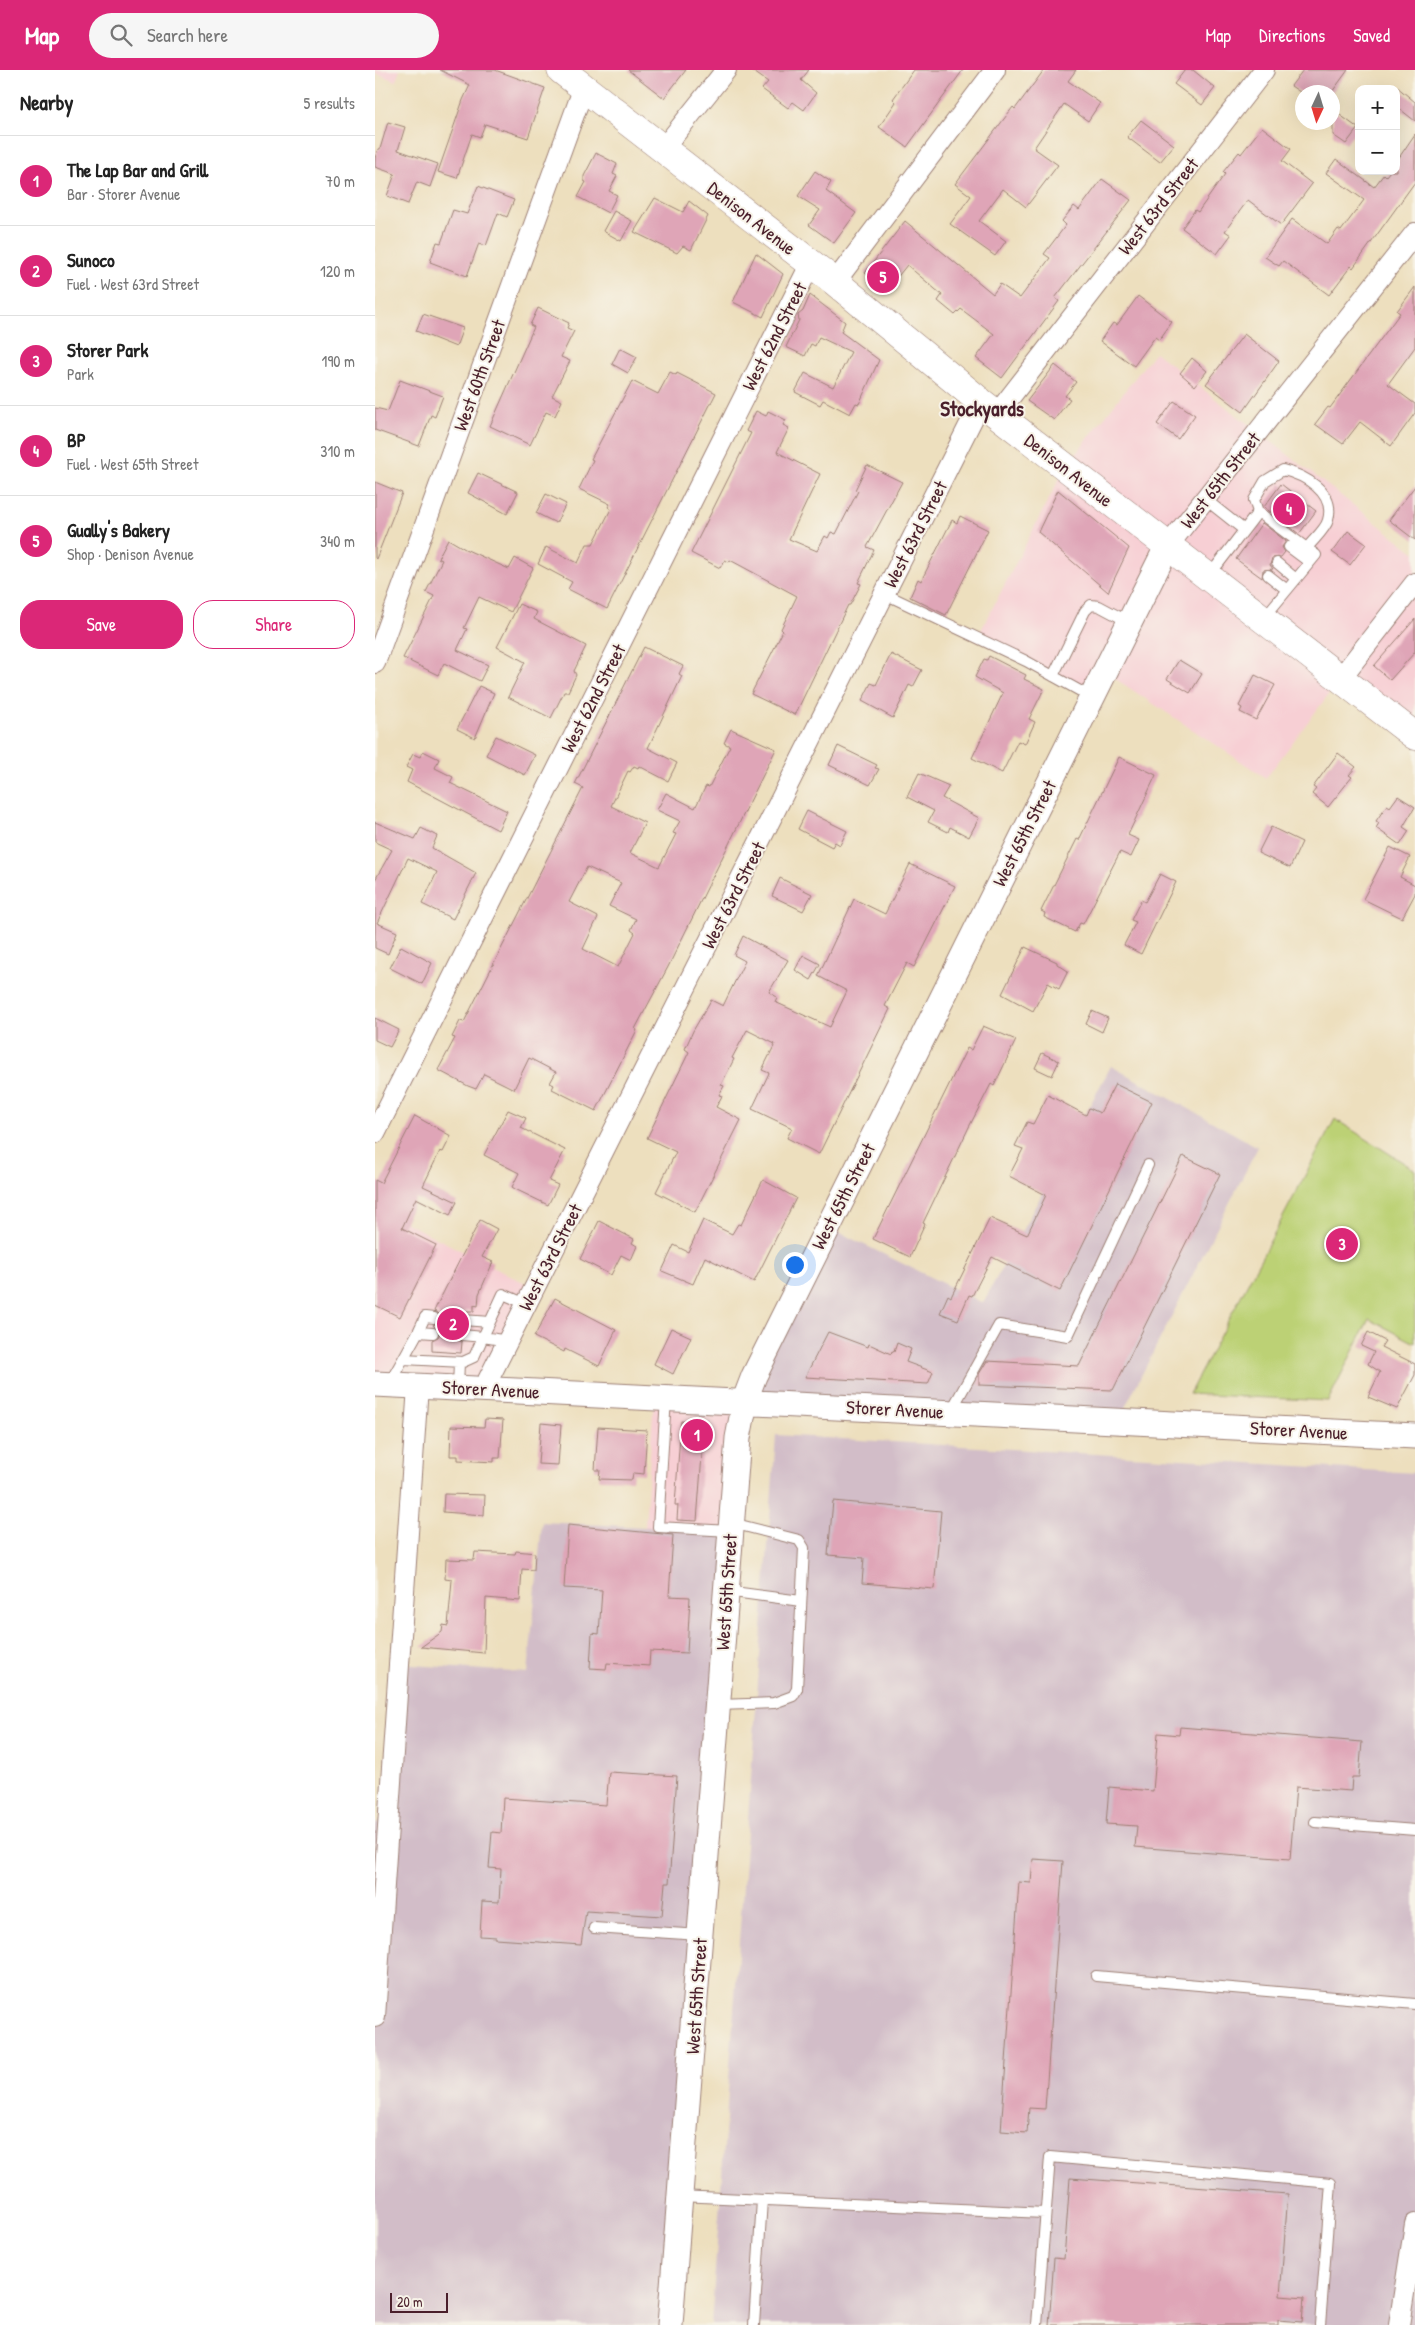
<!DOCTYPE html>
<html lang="en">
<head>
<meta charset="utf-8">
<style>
	body { margin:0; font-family:"Patrick Hand",sans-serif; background:#f6f6f6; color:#222 }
	.controls { position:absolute; right:15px; top:15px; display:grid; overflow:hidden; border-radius:10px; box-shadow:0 5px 20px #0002 }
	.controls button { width:45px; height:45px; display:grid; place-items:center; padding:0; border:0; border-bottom:1px solid #e0e0e0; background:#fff; color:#222; font:25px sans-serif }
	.compass { position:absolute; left:920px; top:15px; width:45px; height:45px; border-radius:50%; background:#fff; box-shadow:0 5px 20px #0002; rotate:184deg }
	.scale { position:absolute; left:15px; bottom:12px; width:58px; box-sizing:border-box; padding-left:5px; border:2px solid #4a1f2b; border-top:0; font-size:14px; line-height:18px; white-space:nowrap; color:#4a1f2b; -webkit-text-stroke:4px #f7f3e8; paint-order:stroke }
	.you { position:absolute; left:419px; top:1194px; width:18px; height:18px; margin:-12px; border:4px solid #fff; border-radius:50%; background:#1a73e8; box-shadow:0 0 0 8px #1a73e833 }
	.badge { display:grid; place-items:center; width:32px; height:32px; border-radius:50%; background:#db2777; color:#fff; font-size:16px; font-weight:700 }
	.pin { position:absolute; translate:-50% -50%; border:2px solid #fff; box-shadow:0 1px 5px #0006 }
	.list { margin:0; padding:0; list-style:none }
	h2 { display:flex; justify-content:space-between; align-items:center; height:65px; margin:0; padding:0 20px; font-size:21px }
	h2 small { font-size:16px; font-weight:400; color:#767676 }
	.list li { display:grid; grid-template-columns:32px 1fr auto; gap:15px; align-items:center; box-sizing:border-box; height:90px; padding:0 20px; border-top:1px solid #e0e0e0 }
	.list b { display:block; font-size:19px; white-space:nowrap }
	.list p { margin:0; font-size:16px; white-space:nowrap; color:#767676 }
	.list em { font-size:16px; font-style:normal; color:#767676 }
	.actions { display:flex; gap:10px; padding:15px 20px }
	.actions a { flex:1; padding:11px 0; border:1px solid #db2777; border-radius:20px; text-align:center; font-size:18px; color:#db2777 }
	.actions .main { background:#db2777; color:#fff }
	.icon { flex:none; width:28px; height:28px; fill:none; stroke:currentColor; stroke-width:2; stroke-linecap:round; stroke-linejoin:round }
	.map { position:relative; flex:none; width:1040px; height:2255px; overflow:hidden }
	header { display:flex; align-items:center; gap:30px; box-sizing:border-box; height:70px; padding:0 25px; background:#db2777; color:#fff }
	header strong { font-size:24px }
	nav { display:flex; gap:28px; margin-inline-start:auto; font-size:18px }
	.search { width:350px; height:45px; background:#f6f6f6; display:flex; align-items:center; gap:12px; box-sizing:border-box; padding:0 18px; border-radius:28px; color:#767676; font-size:19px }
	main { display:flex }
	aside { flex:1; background:#fff }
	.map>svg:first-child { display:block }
	.built { fill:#f7cfd4 }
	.industrial { fill:#d2bdc8 }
	.green { fill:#bcd175; stroke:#837850 }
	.building { fill:#dfa5b7; fill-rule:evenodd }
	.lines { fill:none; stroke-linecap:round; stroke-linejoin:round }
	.service-casing { stroke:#9c7f74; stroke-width:12 }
	.minor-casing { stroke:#9c7f74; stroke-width:22 }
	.tertiary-casing { stroke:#9c7f74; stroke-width:27 }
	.secondary-casing { stroke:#9c7f74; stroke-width:29 }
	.service { stroke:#fff; stroke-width:10 }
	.minor { stroke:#fff; stroke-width:20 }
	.tertiary { stroke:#fff; stroke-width:25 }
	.secondary { stroke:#fff; stroke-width:28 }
	.labels { text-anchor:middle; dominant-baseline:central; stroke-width:4; stroke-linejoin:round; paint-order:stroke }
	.street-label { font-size:19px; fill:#4a1f2b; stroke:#f7f3e8 }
	.quarter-label { font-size:21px; font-weight:bold; fill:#4a1f2b; stroke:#f7f3e8 }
</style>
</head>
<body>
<header>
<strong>Map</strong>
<div class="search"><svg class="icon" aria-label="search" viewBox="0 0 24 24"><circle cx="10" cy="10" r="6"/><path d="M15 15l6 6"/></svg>Search here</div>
<nav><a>Map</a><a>Directions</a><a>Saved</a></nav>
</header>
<main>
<aside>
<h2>Nearby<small>5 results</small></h2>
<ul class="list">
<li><span class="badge">1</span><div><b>The Lap Bar and Grill</b><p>Bar · Storer Avenue</p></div><em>70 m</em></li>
<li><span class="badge">2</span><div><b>Sunoco</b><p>Fuel · West 63rd Street</p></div><em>120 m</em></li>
<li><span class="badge">3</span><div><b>Storer Park</b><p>Park</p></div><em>190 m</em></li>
<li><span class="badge">4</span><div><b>BP</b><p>Fuel · West 65th Street</p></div><em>310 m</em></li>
<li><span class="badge">5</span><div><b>Gually's Bakery</b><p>Shop · Denison Avenue</p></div><em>340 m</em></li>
</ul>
<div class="actions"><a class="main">Save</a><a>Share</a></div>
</aside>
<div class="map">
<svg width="1040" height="2255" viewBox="0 0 1040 2255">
	<rect width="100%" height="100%" fill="#f7f3e8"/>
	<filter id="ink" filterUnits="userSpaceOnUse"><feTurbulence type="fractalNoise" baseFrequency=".02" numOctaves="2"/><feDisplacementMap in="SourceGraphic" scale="10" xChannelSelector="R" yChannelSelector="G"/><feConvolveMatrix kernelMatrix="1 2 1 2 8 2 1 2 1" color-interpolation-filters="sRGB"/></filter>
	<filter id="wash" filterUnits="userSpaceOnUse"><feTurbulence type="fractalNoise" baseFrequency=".0096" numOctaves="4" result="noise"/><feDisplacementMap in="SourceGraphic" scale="20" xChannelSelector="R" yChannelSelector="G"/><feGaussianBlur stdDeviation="1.12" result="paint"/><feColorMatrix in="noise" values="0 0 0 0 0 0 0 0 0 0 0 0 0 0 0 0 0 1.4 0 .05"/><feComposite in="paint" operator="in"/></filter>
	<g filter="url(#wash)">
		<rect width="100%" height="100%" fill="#eddfbe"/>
		<path class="built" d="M0 0H25L21 11 0 3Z
			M780 282 1040 483V669L965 609 891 708 730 602 717 627 602 568 690 398Z
			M0 1137 160 1218 109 1318 0 1314Z
			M279 1327 370 1331 356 1461 270 1457Z"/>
		<path class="industrial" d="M736 996 883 1077 743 1351 371 1327 453 1157 608 1233Z
			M401 1365 1040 1403V2255H336Z
			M167 1452 356 1461 295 2255H0V1753L13 1754 24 1594 153 1603Z"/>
		<path class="green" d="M960 1049 1040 1100V1273L994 1249 953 1331 814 1324Z"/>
		<g id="blocks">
			<path class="building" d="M65 0H120L170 18 153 68 110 54 105 67 97 64 82 108 63 102 88 30 95 15Z
				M253 0H311L289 28Z
				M376 0H434L426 10 441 23 429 40 418 32 413 38 387 19 393 12Z
				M539 0H588L532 77 504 57 521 32 518 29Z
				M669 0H701L693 11 725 33 713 51 689 34 659 78 683 95 651 137 628 119 604 151 631 171 620 186 575 154 596 126 580 114 638 37 640 39Z
				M810 0H818L840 18 827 35 799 14Z
				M928 0H973L957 22H925L916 16Z
				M1021 16 1040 32V51L1021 36Z
				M958 40 983 58 971 74 958 65Z
				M766 50 799 75 785 92 752 67Z
				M13 52 30 57 23 80 63 94 55 117 42 112 33 134 12 126 20 104 0 97V88L3 79H5Z
				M887 57 916 79 907 91 937 114 906 155 873 130 850 161 856 165 842 184 807 158 820 140 823 142 850 104 848 102 864 82 866 84Z
				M1040 64V112L978 198 976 196 954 225 908 191 904 196 890 187 917 149 952 174 963 159 966 161 989 130 951 103 961 89 999 117 1009 104 1011 106 1015 101H1021V92Z
				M221 83 242 94 238 104 242 106 234 121 242 125 233 143 203 127 211 112 209 111V106Z
				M440 101 456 112 451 121 481 143 459 173 434 155 445 140 423 126Z
				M727 109 756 130 680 228 684 231 627 308 601 288 619 264 586 239 580 245 563 231 567 225 532 195 512 220 490 203 530 151 618 224 625 214 645 228 675 188 669 184 691 155 687 151 699 136 704 140Z
				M103 116 139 130 132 147 123 143 111 176 104 173 92 206 55 192 62 172 66 173 78 140 92 144Z
				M280 128 308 142 314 131 333 146 316 180 308 176 302 183 259 162Z
				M239 141 257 151 246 171 228 161Z
				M381 183 408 204 388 247 358 232Z
				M1040 217V277L1013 314 1040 334V343L1016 376 985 352 968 374 940 354 953 337 955 338 1025 243 1022 241Z
				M435 225 470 252 466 262 504 290 484 334 481 333 475 344 448 330 445 335 420 322 430 303 458 317 476 282 444 267 440 276 436 274 430 286 411 277 424 250 423 245 428 241Z
				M763 226 797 252 784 270 780 267 759 296 725 271 738 253 742 255Z
				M163 238 194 253 192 258 199 261 186 287 195 291 177 326 187 331 180 346 171 342 155 375 115 356 159 257 155 255Z
				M48 244 88 258 81 277 41 261Z
				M869 264 904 291 868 342 831 314Z
				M245 278 262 287 253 303 237 294Z
				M817 288 832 301 820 316 805 303Z
				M680 295 701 312 690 326 695 329 679 350 652 331Z
				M295 302 301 305 302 303 341 323 232 539 193 519 197 512 163 494 171 477 203 493 212 474H218L236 439 233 437 235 434 204 419 218 390 216 389 257 311 283 324Z
				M25 310 68 326 60 347 56 345 44 376 0 360V338L13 341Z
				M799 331 820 345 803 369 782 354Z
				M381 341 391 346 393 341 411 350 408 355 414 358 402 382 445 404 414 469 442 481 450 466 453 468 456 462 461 464 483 421 480 420 492 395 527 412 492 477 499 480 483 513 486 514 475 535H473L420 645 376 624 408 561 406 559 422 526 355 490 354 492 350 490 345 498 316 483 376 363 371 361Z
				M103 403 143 422 132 444 93 423Z
				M0 412 27 423 1 489 0 488Z
				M906 414 941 441 924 464 889 437Z
				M1040 416V470L1014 450Z
				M683 420 754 478 733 522 663 462Z
				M171 424 191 434 181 453 161 443Z
				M585 446 613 460 571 545 535 527 543 509 546 511 577 450 582 453Z
				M887 453 911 471 907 477 910 482 906 487 897 488 895 495 898 499 888 500 887 508 861 489Z
				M973 461 991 474 975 495 957 482Z
				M73 469 90 479 134 499 140 488 158 498 136 542 104 527 89 558 92 559 82 580 113 595 105 611 69 593 63 605 28 588 59 526 51 522 67 490 63 488Z
				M144 534 162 542 159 549 211 576 199 601 201 605 193 622H189L176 648 133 627 150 592 122 577Z
				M1040 549V582L1015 610 999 596Z
				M269 577 308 596 304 604 307 606 273 678 302 693 293 711 264 696 263 698 259 696 255 702 253 701 236 736 270 753 255 783 284 797 301 764 298 763 305 751 282 740 291 723 320 738 331 716 334 717 355 676 349 673 356 659 401 679 293 897 260 959 262 960 221 1041 177 1019 179 1015 175 1013 181 1002 154 988 139 1019 109 1004 101 1019 93 1016 63 1000 80 968 77 967 85 951 89 952 208 718 200 714ZM212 797 246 813 234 836 261 849 256 860 260 863 243 897 208 879 223 847 194 832Z
				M516 584 547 600 538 617 534 615 518 648 487 631 496 613 501 615Z
				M614 586 651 605 649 609 669 619 654 649 660 652 650 674 643 671 627 703 597 688 628 623 600 607 609 589 612 590Z
				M804 590 827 604 815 623 792 609Z
				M880 605 900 615 881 650 865 642 867 638 864 636Z
				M104 616 119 623 100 668 82 659Z
				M121 666 160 685 150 705 111 685Z
				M463 676 502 695 500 698 504 699 495 715 454 695Z
				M48 681 64 689 60 698 78 707 75 713 132 741 123 760 32 712 37 700 31 697 38 684 45 687Z
				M963 683 981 697 974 705 977 707 953 737 937 724 941 719 938 717Z
				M744 687 781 705 753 765 764 770 756 787 745 782 708 854 705 853 700 862 669 847 670 843 666 841 702 769 704 770Z
				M544 703 574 716 567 728 604 748 594 767 575 757 573 762 553 752 559 741 532 727Z
				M1023 726 1040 737 1028 757 1034 761 1025 775 1001 758 1004 753 1001 751 1012 735 1015 737Z
				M432 741 472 761 465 775 460 772 457 777 423 759Z
				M0 752 40 769 46 758 62 766 57 778 101 803 78 849 47 834 62 802 33 788 2 853 22 862 13 884 0 878V810L17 780 0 772Z
				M896 757 927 772 915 798 883 783Z
				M1015 777 1035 787 1025 807 1040 815V824L1027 848 988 829Z
				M535 794 580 816 539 897 532 893 510 936 515 939 444 1084 412 1068 417 1058 377 1039 394 1003 387 1000 400 974 372 960 357 988 359 989 346 1015 349 1016 344 1025 347 1026 341 1037 366 1050 320 1142 281 1122 301 1082 272 1068 314 982 310 979 318 961 336 930 348 936 370 891 359 885 368 866 413 890 394 922 402 927 400 932 455 957 472 921 443 906 479 829 510 844Z
				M785 804 801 812 766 884 749 875 761 852 756 850 766 830 770 832Z
				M405 808 437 824 428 841 397 826Z
				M26 876 57 893 47 914 15 898Z
				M650 877 682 892V894L693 901 684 919 673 913 658 941 627 924Z
				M428 885 445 894 436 910 420 900Z
				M717 941 733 948 727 962 711 954Z
				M0 948 24 960 15 977 0 970Z
				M608 956 641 970 619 1016 616 1014 594 1057 548 1153 550 1154 535 1187 498 1169 592 978 596 980Z
				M667 983 684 991 677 1006 660 998Z
				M740 1014 777 1032 685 1221 617 1187 597 1226 594 1225 583 1250 565 1243 573 1225 576 1227 615 1148 652 1165 671 1125 634 1106 648 1079 640 1076 652 1052 658 1054 673 1025 711 1045 714 1038 725 1043Z
				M133 1040 151 1048 146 1058 190 1080 174 1111 183 1115 173 1135 140 1119 137 1117 144 1103 109 1085Z
				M40 1046 76 1066 68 1082 65 1081 48 1116 82 1132 75 1145 41 1128 27 1158 61 1175 25 1247 0 1235V1110L6 1113Z
				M808 1086 845 1104 738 1320 604 1315V1304L612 1291 704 1296Z
				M388 1110 421 1128 379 1212 330 1187 318 1214 287 1201 299 1175 313 1182 328 1150 357 1164 363 1154 366 1155Z
				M105 1150 122 1159 107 1187 118 1192 104 1224 103 1236 99 1235V1241H89L81 1249 82 1253 88 1257 82 1261 80 1265 83 1270 87 1272 86 1283 57 1281V1270L63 1267 65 1263 58 1255 64 1252 66 1248 63 1243 59 1241Z
				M224 1151 259 1169 257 1173 262 1176 256 1190 246 1185 236 1205 205 1189Z
				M180 1228 241 1260 224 1296 190 1279 189 1282 159 1267Z
				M296 1258 316 1267 298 1304 279 1294Z
				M453 1262 493 1277 494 1274 516 1284 517 1281 519 1282 522 1273 536 1279 531 1292 558 1302 553 1314 430 1307Z
				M993 1262 1010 1271 1006 1277 1040 1294V1305L1022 1339 993 1327 1005 1302 993 1294 999 1282 986 1276Z
				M110 1349 128 1350 125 1388H119V1392L83 1390V1386H75L76 1356 109 1357Z
				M306 1351 323 1353 329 1358 322 1451 302 1450 303 1435H300Z
				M166 1353 186 1355 183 1395 163 1394Z
				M223 1357 272 1360 269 1404 258 1403 257 1410 224 1409 225 1400H220Z
				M69 1424 110 1425 109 1445 68 1442Z
				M458 1431 566 1441 559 1519 487 1513 489 1488 453 1485Z
				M193 1455 298 1465 294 1526 315 1527 312 1583 275 1581 274 1596 232 1593 231 1599 215 1598 217 1563 224 1564 227 1520 189 1518Z
				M141 1481 160 1483 159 1500 147 1499 145 1531 111 1528 109 1583 46 1577 67 1562 68 1555 73 1556 77 1510 70 1509 71 1489 99 1490 100 1482 140 1484Z
				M805 1657 987 1672 984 1707H977L976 1721 921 1717 915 1789 760 1777 762 1756 731 1754 734 1717 778 1721 783 1663 804 1665Z
				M234 1702 302 1706 294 1813H290L287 1846 211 1841 206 1875 121 1869V1867L105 1866 107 1831 124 1832 126 1799 114 1798 117 1762 126 1763 128 1728 231 1735Z
				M658 1789 688 1791 670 2039 654 2038 652 2063 626 2061 644 1812 656 1813Z
				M695 2108 913 2124 905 2226 929 2228 927 2252 903 2250V2255H674L679 2188 689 2189Z"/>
		</g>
	</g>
	<g filter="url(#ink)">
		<use href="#blocks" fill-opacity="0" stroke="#9c7f74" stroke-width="1"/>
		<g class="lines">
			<g class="service-casing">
				<path id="service" d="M830 429 869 460
					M883 442 879 430 890 411 908 400C929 405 961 422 953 450 951 459 938 470 932 478
					M914 477 934 492
					M902 493 921 509
					M893 505 912 520
					M834 506 883 442 941 485 888 549
					M510 524 651 591 716 627
					M678 606 710 541 716 535 724 536 754 552
					M88 1250 115 1252
					M43 1262 50 1247 59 1248
					M133 1271 108 1267 128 1224 151 1234
					M28 1289 43 1262 58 1263
					M14 1314 28 1289 88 1292 99 1287 108 1267 87 1265
					M83 1317 84 1292
					M291 1328 283 1457 355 1461
					M576 1341 624 1255 693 1266 773 1095
					M351 1521 426 1531
					M343 1635 399 1633 418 1626 422 1619 429 1478 424 1470 357 1453
					M940 1752 1040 1760
					M219 1858 325 1865
					M721 1906 1040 1934
					M305 2126 670 2143
					M379 2255 387 2130
					M662 2255 675 2087 956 2113 945 2255"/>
			</g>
			<g class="minor-casing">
				<path id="minor" d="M288 79 351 0
					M460 212 620 0
					M622 344 889 0
					M792 477 1040 163
					M0 593 209 17
					M965 609 1040 513
					M0 1063 436 193
					M109 1318 606 332
					M0 1947 43 1316
					M1024 2255 1040 2154"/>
			</g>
			<g class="tertiary-casing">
				<path id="tertiary" d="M0 1314 1040 1366
					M295 2255 363 1368 371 1327 379 1306 792 477"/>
			</g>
			<g class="secondary-casing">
				<path id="secondary" d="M186 0 460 212 606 332 1040 666"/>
			</g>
			<use href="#service" class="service"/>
			<use href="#minor" class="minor"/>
			<use href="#tertiary" class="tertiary"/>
			<use href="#secondary" class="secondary"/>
		</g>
	</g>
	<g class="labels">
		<g class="street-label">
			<text transform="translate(783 136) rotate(-52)">West 63rd Street</text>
			<text transform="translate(377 148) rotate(38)">Denison Avenue</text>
			<text transform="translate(399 266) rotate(-63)">West 62nd Street</text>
			<text transform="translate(104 305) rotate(-70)">West 60th Street</text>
			<text transform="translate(694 400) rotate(38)">Denison Avenue</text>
			<text transform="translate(845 410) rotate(-52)">West 65th Street</text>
			<text transform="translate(540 464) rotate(-63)">West 63rd Street</text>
			<text transform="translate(218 628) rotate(-63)">West 62nd Street</text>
			<text transform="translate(649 763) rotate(-63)">West 65th Street</text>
			<text transform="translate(358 825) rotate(-63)">West 63rd Street</text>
			<text transform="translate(468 1126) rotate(-63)">West 65th Street</text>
			<text transform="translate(175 1187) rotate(-63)">West 63rd Street</text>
			<text transform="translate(116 1319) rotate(3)">Storer Avenue</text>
			<text transform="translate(520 1339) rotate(3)">Storer Avenue</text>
			<text transform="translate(924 1360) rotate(3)">Storer Avenue</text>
			<text transform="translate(351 1522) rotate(-86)">West 65th Street</text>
			<text transform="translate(321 1926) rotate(-86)">West 65th Street</text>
		</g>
		<g class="quarter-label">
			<text x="607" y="338">Stockyards</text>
		</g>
	</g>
</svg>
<div class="controls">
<button>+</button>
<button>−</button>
</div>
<svg class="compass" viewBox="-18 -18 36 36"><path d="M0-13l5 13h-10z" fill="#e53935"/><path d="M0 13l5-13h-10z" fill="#767676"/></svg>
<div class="scale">20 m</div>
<div class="you"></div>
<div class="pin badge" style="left:322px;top:1365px">1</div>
<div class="pin badge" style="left:78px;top:1254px">2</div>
<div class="pin badge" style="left:967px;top:1174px">3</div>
<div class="pin badge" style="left:914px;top:439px">4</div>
<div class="pin badge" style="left:508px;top:207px">5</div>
</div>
</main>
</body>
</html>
